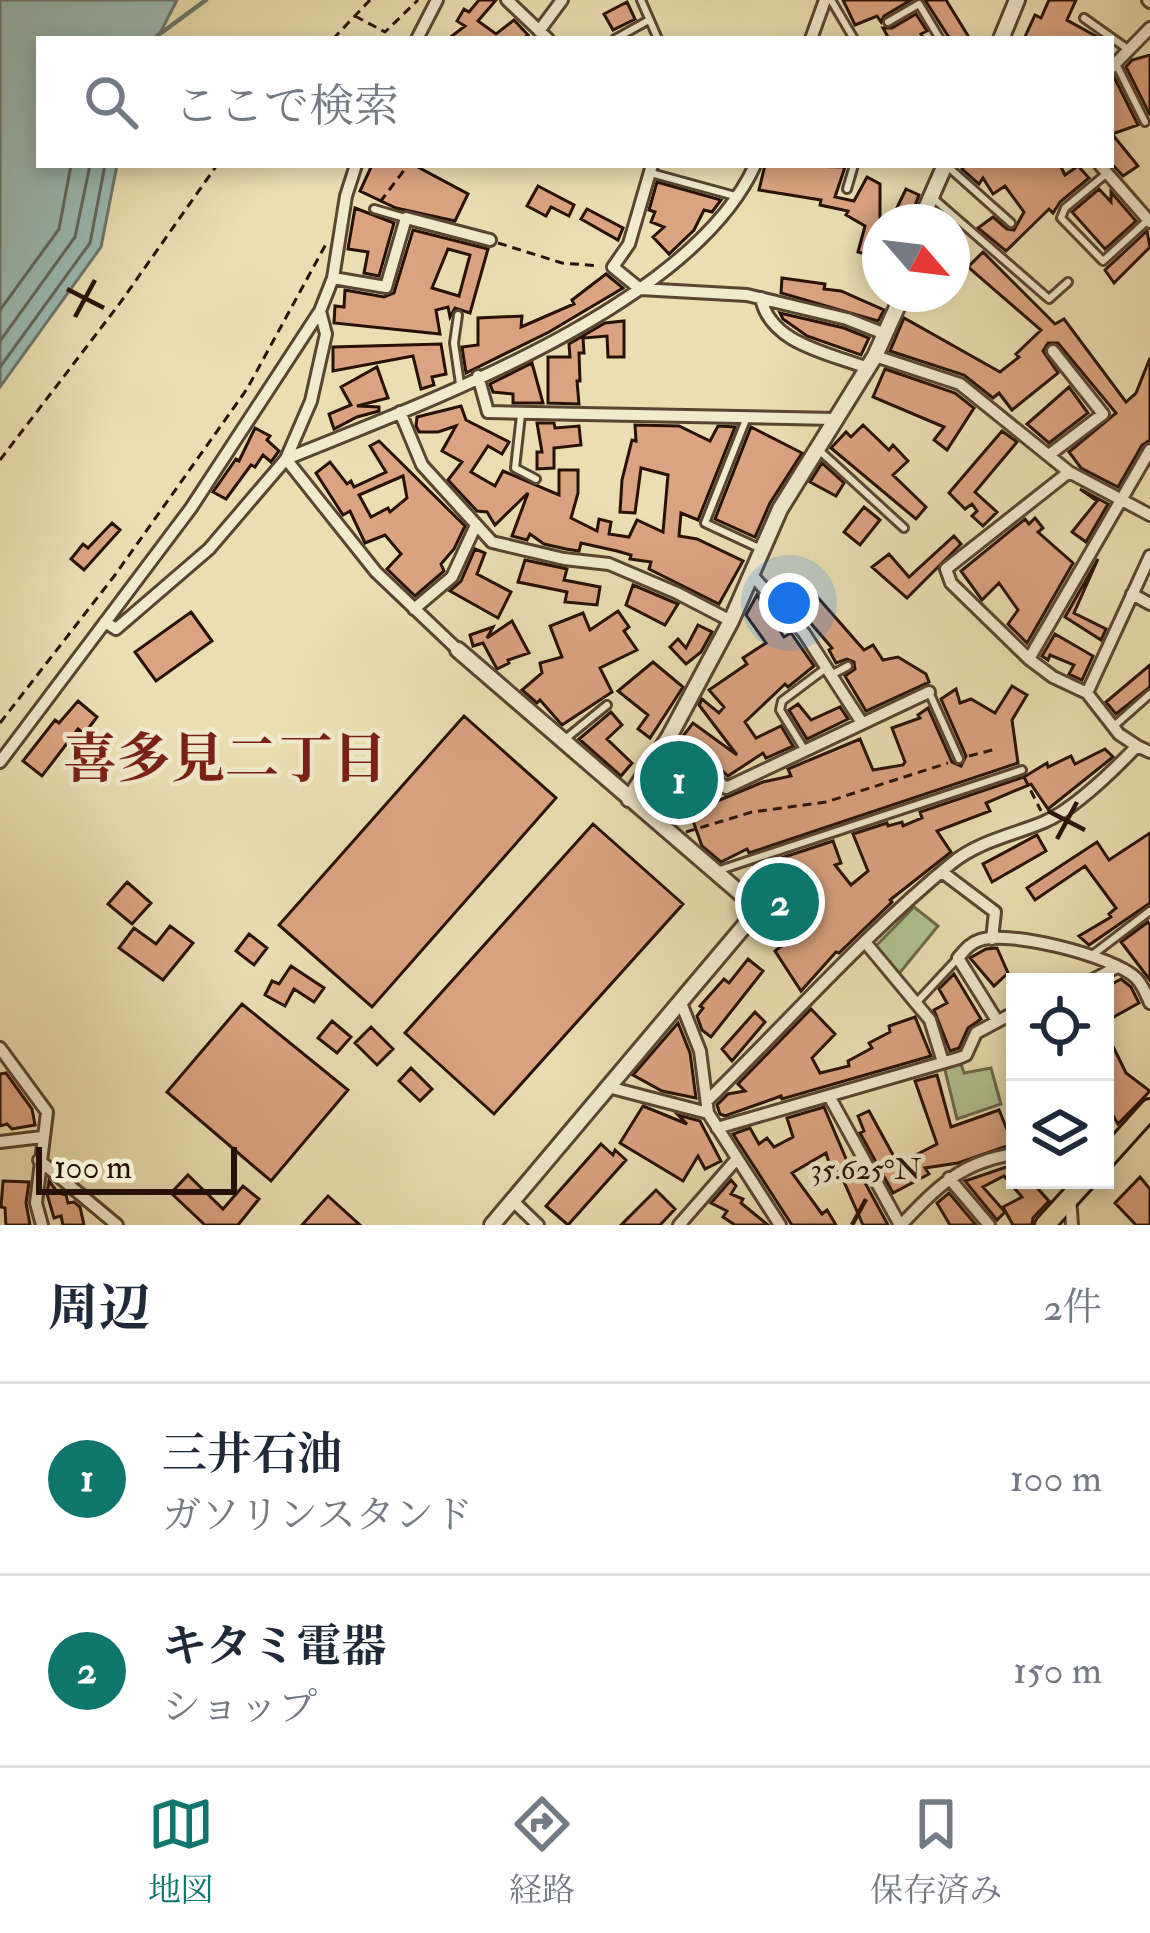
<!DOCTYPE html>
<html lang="ja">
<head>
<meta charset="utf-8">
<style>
	body { margin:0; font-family:"IM FELL Double Pica","Noto Serif JP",serif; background:#f2f2f3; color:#1f2937 }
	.controls { position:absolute; right:36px; bottom:36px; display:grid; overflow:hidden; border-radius:0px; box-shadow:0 6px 18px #0003 }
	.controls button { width:108px; height:108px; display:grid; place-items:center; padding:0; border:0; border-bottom:3px solid #e0e1e3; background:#fff; color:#1f2937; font:60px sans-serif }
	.compass { position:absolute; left:862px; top:204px; width:108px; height:108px; border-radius:50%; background:#fff; box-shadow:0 6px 18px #0003; rotate:118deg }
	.scale { position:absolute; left:36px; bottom:30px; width:201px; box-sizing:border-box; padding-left:12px; border:6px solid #271005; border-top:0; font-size:33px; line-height:42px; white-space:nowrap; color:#271005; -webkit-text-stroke:9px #f2eacd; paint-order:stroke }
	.you { position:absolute; left:789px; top:603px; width:42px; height:42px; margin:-30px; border:9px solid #fff; border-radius:50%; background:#1a73e8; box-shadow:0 0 0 18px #1a73e833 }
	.badge { display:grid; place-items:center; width:78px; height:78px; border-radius:50%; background:#0f766e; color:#fff; font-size:39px; font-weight:700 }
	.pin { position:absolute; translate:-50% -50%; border:6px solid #fff; box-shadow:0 3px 12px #0006 }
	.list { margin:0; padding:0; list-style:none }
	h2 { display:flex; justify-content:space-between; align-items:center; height:156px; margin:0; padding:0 48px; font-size:51px }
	h2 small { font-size:39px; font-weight:400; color:#747a83 }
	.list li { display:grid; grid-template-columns:78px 1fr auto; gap:36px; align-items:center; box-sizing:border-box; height:192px; padding:0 48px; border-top:3px solid #e0e1e3 }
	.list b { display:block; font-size:45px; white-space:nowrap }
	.list p { margin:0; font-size:39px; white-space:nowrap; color:#747a83 }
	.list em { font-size:39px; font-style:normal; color:#747a83 }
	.icon { flex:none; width:66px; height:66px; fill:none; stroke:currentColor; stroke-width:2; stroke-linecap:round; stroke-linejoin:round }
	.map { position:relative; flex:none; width:1150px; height:1225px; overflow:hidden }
	.search { position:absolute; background:#fff; box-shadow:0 6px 18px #0003; left:36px; right:36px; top:36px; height:132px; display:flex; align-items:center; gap:30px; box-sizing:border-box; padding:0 42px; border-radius:0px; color:#747a83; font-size:45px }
	.sheet { height:540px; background:#fff }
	nav { display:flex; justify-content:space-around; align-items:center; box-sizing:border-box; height:168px; border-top:3px solid #e0e1e3; background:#fff; font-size:33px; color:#747a83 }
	nav a { display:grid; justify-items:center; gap:6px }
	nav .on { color:#0f766e }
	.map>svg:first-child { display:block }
	.green { fill:#b1c390; stroke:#6c6a4a; stroke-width:3 }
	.water { fill:#9abbb3; stroke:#6c776d; stroke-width:3 }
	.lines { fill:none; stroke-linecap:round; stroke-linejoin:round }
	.shore { stroke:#60665c; stroke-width:3 }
	.stream { stroke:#6c776d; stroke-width:4.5 }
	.building { fill:#dba481; stroke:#271005; stroke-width:3; fill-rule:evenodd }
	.service-casing { stroke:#584430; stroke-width:12 }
	.minor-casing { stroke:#584430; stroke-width:16 }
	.tertiary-casing { stroke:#584430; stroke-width:20 }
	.primary-casing { stroke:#271005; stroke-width:24 }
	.path { stroke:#271005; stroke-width:3; stroke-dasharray:9 6; stroke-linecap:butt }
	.service { stroke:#f2eacd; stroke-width:6 }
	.minor { stroke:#f2eacd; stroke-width:10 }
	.tertiary { stroke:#f2eacd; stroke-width:14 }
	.primary { stroke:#ebdfb2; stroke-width:18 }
	.ticks { fill:none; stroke:#271005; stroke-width:4.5 }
	.labels { text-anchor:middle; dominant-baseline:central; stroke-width:9; stroke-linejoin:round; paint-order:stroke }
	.neighbourhood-label { font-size:54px; font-weight:bold; fill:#7a1f14; stroke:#f2eacd }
	.ticks-label { font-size:30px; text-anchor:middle; fill:#271005; stroke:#f2eacd; stroke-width:9; stroke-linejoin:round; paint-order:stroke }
</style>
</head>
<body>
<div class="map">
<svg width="1150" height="1225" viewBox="0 0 1150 1225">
	<rect width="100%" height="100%" fill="#ebdfb2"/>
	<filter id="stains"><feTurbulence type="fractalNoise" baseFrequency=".00167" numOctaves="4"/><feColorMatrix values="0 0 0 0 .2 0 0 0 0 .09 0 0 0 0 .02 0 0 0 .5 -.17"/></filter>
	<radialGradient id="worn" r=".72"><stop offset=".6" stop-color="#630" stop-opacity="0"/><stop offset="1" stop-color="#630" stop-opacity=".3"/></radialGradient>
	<path class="green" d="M914 907 938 926 898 975 874 948Z
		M959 1058 964 1073 991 1068 1001 1104 957 1119 943 1062Z"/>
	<path class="water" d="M0 0H177L157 39H39V165H117L101 247 0 387Z"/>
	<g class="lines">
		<path class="shore" d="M0 310 59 229 71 165
			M0 341 75 237 90 165
			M0 367 90 243 105 165"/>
		<path class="stream" d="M157 36 206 0"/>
	</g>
	<path class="building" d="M479 0H496L478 21 496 34 514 20 528 35 522 39H448L465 26 457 21 464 9 469 12Z
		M843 0H911L884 16 881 22 877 16 855 25Z
		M925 0H946L970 39H950Z
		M1049 0H1076L1067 20 1101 39H1024L1035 15 1041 18Z
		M627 2 635 19 613 30 604 14Z
		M916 14 927 31 921 34 924 39H889L883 28H892Z
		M1150 55V115L1126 67 1132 60Z
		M1114 77 1138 125 1112 134 1138 166 1123 176 1111 163V79Z
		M372 165H414L468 194 455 221 396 208 360 191Z
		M765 165 845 167 835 197 854 201 867 177 880 184V258L858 252 865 226 846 215 848 211 820 205 821 200 759 190Z
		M965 165H1060L1065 175 1078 166 1089 178 1060 202 1053 213 1049 209 1006 251 978 228 993 217 1007 229 1014 230 1024 212 1005 186 993 194 983 178 979 184 962 169Z
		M657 182 721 200 712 212 704 210 694 230 669 254 653 237 664 227 651 222 655 212 649 210Z
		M538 186 574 205 569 216 551 207 546 216 527 206Z
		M906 189 919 195 909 222H890Z
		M1099 189 1111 202V192L1136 221 1105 249 1072 212Z
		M355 208 394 223 379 276 364 273 368 252 348 249Z
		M587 209 623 228 618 240 581 219Z
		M413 230 488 249 470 313 455 308 450 317 448 307 436 310 440 334 334 323 335 306 344 307 345 290 384 297 394 293ZM448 249 470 255 459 296 432 288Z
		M1147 231 1150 247 1114 283 1105 270Z
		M983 252 1055 324 1064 319 1126 402 1136 393 1150 358V440L1142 445 1118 487 1081 468 1069 452 1116 413 1058 343H1048L1043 351 1058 373 1012 410 999 393 993 398 964 375 890 351 904 318 1000 372 1019 357 1016 354 1041 330 968 267Z
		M606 274 623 288 549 332 466 373 462 347 478 345V318L522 316 521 327 574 304 572 300Z
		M782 278 825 284 824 289 841 291 884 310 878 321 781 293Z
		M780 313 844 328 869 338 861 355 807 336 783 319Z
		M624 321V357H608L607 336 583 338 584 353H579L580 381H577L579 404 548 403V357H570L569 344 605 323Z
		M441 344 446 374 432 377 434 385 421 389 413 356 333 371V347Z
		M532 363 543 403H513V394L493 392 490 384Z
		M377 367 388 398 357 406 379 407V411L357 417 334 429 329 414 351 405 341 387Z
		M885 369 955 393 974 408 947 450 934 440 944 427 873 397Z
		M1069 387 1088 413 1049 443 1027 424Z
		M461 406 466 420 509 442 502 454 488 446 471 472 495 486 503 471 559 495V470H578V493L571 518 597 531 599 519 611 522 609 534 629 537 637 520 663 532 668 475 641 468 635 513 620 512 622 480 632 440 636 441 635 425 679 426 710 441 718 426 735 427 698 520 681 513 679 536 697 539 743 561 719 604 649 569 651 562 630 559 631 555 617 551 581 543 579 551 566 549 544 544 530 534 527 540 512 536 528 493 495 525 487 512 477 511 448 480 462 462 442 451 456 426 438 432H419L416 426 417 417Z
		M537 423H554L555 428 579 426 581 445 554 448V468L537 469V452H542Z
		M863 425 889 450 893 445 908 461 893 475 926 507 916 519 831 448 846 432 851 437Z
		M751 427 802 453 770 503 755 537 715 519Z
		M255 428 270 436 267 440 279 451 271 462 263 455 255 467 251 465 226 499 213 492 236 459 239 461Z
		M1002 431 1017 442 975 492 997 512 983 526 972 516 977 511 972 504 965 509 949 493Z
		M379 441 465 526 454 549 441 564 444 571 415 596 387 569 401 554 385 535 365 543 350 511 343 515 316 473 330 462 347 484 351 481 354 487 386 472 370 446ZM403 476 407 498 390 512 388 508 371 517 359 495Z
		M822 463 844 483 836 496 810 482Z
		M1080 489 1108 504 1086 542 1072 532 1097 501Z
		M864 507 880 520 860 545 844 532Z
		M1035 518 1043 528 1038 532 1073 563 1027 643 1008 624 1018 610 999 583 982 600 961 571 1025 519 1029 524Z
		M112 523 120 530 84 570 71 559 83 544 88 548Z
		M954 536 961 544 907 598 872 567 889 554 909 577Z
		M475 549 485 553 477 574 511 592 498 618 450 591 461 581Z
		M1098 559 1074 613 1106 629 1101 640 1065 617Z
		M525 560 567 569 564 580 600 587 597 605 565 602 567 592 518 582Z
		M806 584 864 650 873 645 883 660 898 657 926 674 929 682 866 711 845 676 855 669 854 662 847 659 836 663 829 650 832 648 790 599Z
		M633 585 678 604 665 625 626 605Z
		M757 595 784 637 791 633 814 666 788 687 785 684 745 722 756 738 781 726 793 746 766 758 763 753 728 776 683 736 693 723 737 755 699 705 702 699 719 713 724 707 709 690 747 664 743 658 766 643 746 615Z
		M618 611 629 627 624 631 637 650 600 668 612 692 562 725 540 700 537 703 522 690 542 673 540 663 562 657 550 626 583 613 590 630Z
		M191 612 212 641 156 681 135 652Z
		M512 621 529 653 508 660 509 663 497 669 483 643 473 646 470 635 493 627 487 638Z
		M698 625 712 632 701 652 686 664 670 647 678 639 686 648Z
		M1055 634 1093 656 1082 680 1069 674 1074 665 1050 655 1048 660 1042 656Z
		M653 662 683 687 650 738 638 729 648 715 618 691Z
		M1150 665V687L1116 714 1106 702Z
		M1012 686 1027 695 1012 720 1018 763 749 853 747 849 721 862 702 846 687 804 662 791 654 804 644 796 672 753 708 785 712 795 706 800 713 798 715 802 763 782 791 776 788 769 860 739 873 770 903 765 905 762 892 728 920 718 918 715 928 708 952 762 961 766 966 756 941 699 956 689 960 703 971 699 995 713Z
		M78 701 97 717 84 734 78 729 42 776 23 761 55 720 59 723Z
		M798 704 811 720 840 707 848 719 807 739 789 710Z
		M611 712 622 725 607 739 632 763 621 776 579 739Z
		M464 716 556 798 372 1007 279 925Z
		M1105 749 1113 757 1048 809 1031 784 986 803 990 811 937 831 951 852 890 900 892 902 839 953 836 952 801 991 775 951 798 933 775 899 769 903 753 875 756 873 754 867 833 841 841 863 835 865 851 885 868 871 853 834 887 823 888 826 902 822 903 826 922 818 920 812 1024 777 1047 763 1048 767 1071 756 1075 764Z
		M593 824 683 904 494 1114 405 1033Z
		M1150 833V903L1089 945 1079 936 1111 917 1109 914 1116 908 1085 866 1035 900 1027 888 1097 842 1109 860Z
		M1037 835 1046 851 992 882 983 864Z
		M127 882 151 903 132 924 108 904Z
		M1148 922 1150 925V980L1121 942Z
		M170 926 193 943 163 980 119 948 134 928 156 944Z
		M249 934 267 948 254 965 236 951Z
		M997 948 1008 973 994 986 970 958 986 949Z
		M748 959 763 971 711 1037 702 1030 697 1016 703 1008 700 1006 724 979 729 983Z
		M291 966 324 988 314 1002 294 989 285 1006 265 995 272 981 279 984Z
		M954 974 981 1019 968 1028 959 1048 950 1051 934 1010 947 1003 939 989Z
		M1121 979 1131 987 1139 1003 1110 1019 1105 1008V988Z
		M242 1004 348 1090 271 1181 167 1092Z
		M811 1009 835 1034 812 1058 820 1073 849 1066 848 1061 872 1048 869 1043 890 1032 889 1026 915 1017 931 1056 782 1099 781 1096 725 1116 720 1114 717 1105 728 1094 745 1091 738 1084Z
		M755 1012 765 1022 732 1061 722 1049Z
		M332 1021 351 1037 337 1053 318 1038Z
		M678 1023 690 1053 696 1098 662 1091 633 1075Z
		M371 1027 393 1049 377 1065 355 1043Z
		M1105 1030 1126 1073 1150 1091 1118 1124 1105 1102V1094L1112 1091 1105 1076Z
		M411 1068 432 1089 420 1101 399 1081Z
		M6 1073 32 1109 35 1125 12 1129 7 1124 0 1126V1074Z
		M937 1075 951 1127 999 1110 1013 1144 958 1163 925 1168 929 1174 893 1193 860 1133 864 1131 858 1116 869 1111 898 1164 937 1144 915 1081Z
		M643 1106 687 1124 678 1115 700 1121 721 1161 705 1169 698 1156 683 1181 620 1143Z
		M824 1107 847 1161 852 1159 888 1225H863L841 1175 830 1166 826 1153 792 1173 822 1214 827 1210 836 1225H792L733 1134 750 1128 759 1144 767 1138 774 1147 793 1137 787 1118Z
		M601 1144 613 1155 615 1150 626 1160 568 1225 546 1206Z
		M1015 1164V1180H1030L1049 1201 1033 1218 1032 1225H1013L1003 1207 1022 1197 1004 1176 983 1187 1005 1212 997 1220 965 1181Z
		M188 1175 223 1209 243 1186 259 1199 238 1225H205L171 1193Z
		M1140 1177 1150 1189V1225H1136L1115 1203Z
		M731 1180 736 1186 731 1194 743 1199 741 1203 768 1225H735L723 1217 727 1211 711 1203Z
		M3 1181 29 1182 26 1203 30 1225H6L5 1208 1 1207Z
		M49 1181 58 1193 66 1195 68 1203 74 1202 80 1207 84 1225H63L61 1216 54 1218 47 1194Z
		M656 1190 675 1209 660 1225H621Z
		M949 1193 976 1225H950L937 1203Z
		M328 1196 360 1225H302Z"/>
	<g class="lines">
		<g class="service-casing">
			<path id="service" d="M641 0 658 39
				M831 0 854 39
				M1084 18 1129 50
				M888 22 919 4 940 39
				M615 39 649 20
				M1116 64 1145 122
				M946 165 1011 223
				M651 173 735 196
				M1106 174 1065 208 1061 218 1103 261 1148 220
				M847 189 854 165
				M933 198 1049 299 1068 282
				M374 209 405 218
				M458 315 454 343 460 384
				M521 415 515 468 536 479
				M747 417 705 523 761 549
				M820 451 904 528
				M833 674 848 666
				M929 692 959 759
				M1114 726 1150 694
				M564 740 607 705
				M804 749 780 710 782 701 826 668
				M717 871 1022 770
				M1091 956 1150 911
				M917 1002 958 958"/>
		</g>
		<g class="minor-casing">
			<path id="minor" d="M507 0 548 39
				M1148 0 1150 2
				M539 31 562 0
				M417 39 437 0
				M811 39 825 0
				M1111 68 1150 28
				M652 165 629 244 613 267 640 289 747 295 847 319 885 334
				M1100 165 1150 222
				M333 278 386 287 406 218 490 240
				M761 298C770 344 829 353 867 368
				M875 356 960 384 1069 472 1150 515
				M478 376 488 412 835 419
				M400 412 422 465 492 542 564 559 609 564 677 593 731 621
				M1049 455 1103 414 1053 351
				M286 459C424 403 691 307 755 165
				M286 459 376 572 458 650
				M1069 472 946 569 951 583 1029 659 1053 677 1087 693 1119 734 1137 746
				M751 574 804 633 862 723
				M1132 594 1150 604
				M414 609 452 577 476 525
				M105 622 116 629 209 549 286 459 311 401 326 334 320 311
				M1029 659 1150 450
				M1087 693 1150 556
				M669 737 726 788 929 692
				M0 762 191 508 320 311 333 278 346 196 356 165
				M942 872 995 912 992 939
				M865 942 930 1020 943 1062
				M1089 982 1115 968
				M681 1003 700 1051 708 1113 780 1225
				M996 1019 958 958C965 950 970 943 980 940 1010 930 1113 956 1136 978 1143 985 1146 994 1150 1003
				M0 1048 47 1112 36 1203 42 1225
				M608 1087 708 1113
				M829 1096 900 1225
				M707 1101C788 1022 864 935 952 863 979 841 1013 835 1044 822 1073 810 1115 769 1137 746L1150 752
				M717 1128 959 1058 966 1055 976 1033 1015 1012
				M0 1142 42 1137
				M39 1160 117 1225
				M949 1178 989 1225
				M1070 1197 1072 1225
				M513 1201 538 1225
				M679 1225 735 1161
				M901 1225C936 1188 962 1161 1015 1154"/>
		</g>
		<g class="tertiary-casing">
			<path id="tertiary" d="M1001 39 1017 0
				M920 222 945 165
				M458 650 754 905 756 912 492 1225
				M629 799 669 737 731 621 780 509 875 356 903 294"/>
		</g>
		<g class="primary-casing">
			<path id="primary" d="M1105 1159 1150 1109
				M1045 1225 1086 1180"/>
		</g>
		<path class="path" d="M355 16 385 32 418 0
			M333 39 370 0
			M380 202 408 165
			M498 243 562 263 599 266
			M0 460 120 303 217 165
			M0 723 115 575 247 389 326 244
			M969 756 996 749
			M1024 777 1041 811
			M686 832 752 812 826 802 948 763"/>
		<use href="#service" class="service"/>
		<use href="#minor" class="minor"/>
		<use href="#tertiary" class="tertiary"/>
		<use href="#primary" class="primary"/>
	</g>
	<path class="ticks" d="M67 289 104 308M75 317 95 280M1048 811 1085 830M1057 839 1077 802M852 1225 866 1199"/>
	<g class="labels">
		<g class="neighbourhood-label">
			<text x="225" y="760">喜多見二丁目</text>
		</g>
	</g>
	<g class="ticks-label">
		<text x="866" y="1179">35.625°N</text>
	</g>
	<rect width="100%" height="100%" filter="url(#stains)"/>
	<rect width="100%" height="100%" fill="url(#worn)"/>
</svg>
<div class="controls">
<button><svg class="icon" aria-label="locate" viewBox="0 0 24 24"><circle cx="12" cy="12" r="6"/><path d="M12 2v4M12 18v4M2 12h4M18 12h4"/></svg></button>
<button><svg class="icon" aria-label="layers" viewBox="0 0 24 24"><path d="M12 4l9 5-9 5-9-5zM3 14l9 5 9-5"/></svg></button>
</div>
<svg class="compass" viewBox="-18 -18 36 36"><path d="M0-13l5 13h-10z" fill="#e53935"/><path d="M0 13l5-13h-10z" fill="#747a83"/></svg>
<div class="scale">100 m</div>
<div class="you"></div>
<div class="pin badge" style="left:679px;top:780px">1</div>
<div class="pin badge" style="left:780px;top:902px">2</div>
<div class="search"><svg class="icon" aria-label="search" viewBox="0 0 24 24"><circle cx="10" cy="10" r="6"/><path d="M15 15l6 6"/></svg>ここで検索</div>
</div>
<section class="sheet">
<h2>周辺<small>2件</small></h2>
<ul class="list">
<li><span class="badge">1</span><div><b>三井石油</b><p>ガソリンスタンド</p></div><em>100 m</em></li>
<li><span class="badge">2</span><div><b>キタミ電器</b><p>ショップ</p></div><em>150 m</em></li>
</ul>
</section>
<nav>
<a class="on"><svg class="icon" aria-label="map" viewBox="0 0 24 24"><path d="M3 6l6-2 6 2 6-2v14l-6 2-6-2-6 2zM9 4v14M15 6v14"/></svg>地図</a>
<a><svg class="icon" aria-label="directions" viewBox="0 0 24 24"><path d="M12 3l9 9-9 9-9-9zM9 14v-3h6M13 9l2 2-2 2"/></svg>経路</a>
<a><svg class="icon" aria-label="saved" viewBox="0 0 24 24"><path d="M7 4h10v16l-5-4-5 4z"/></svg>保存済み</a>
</nav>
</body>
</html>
